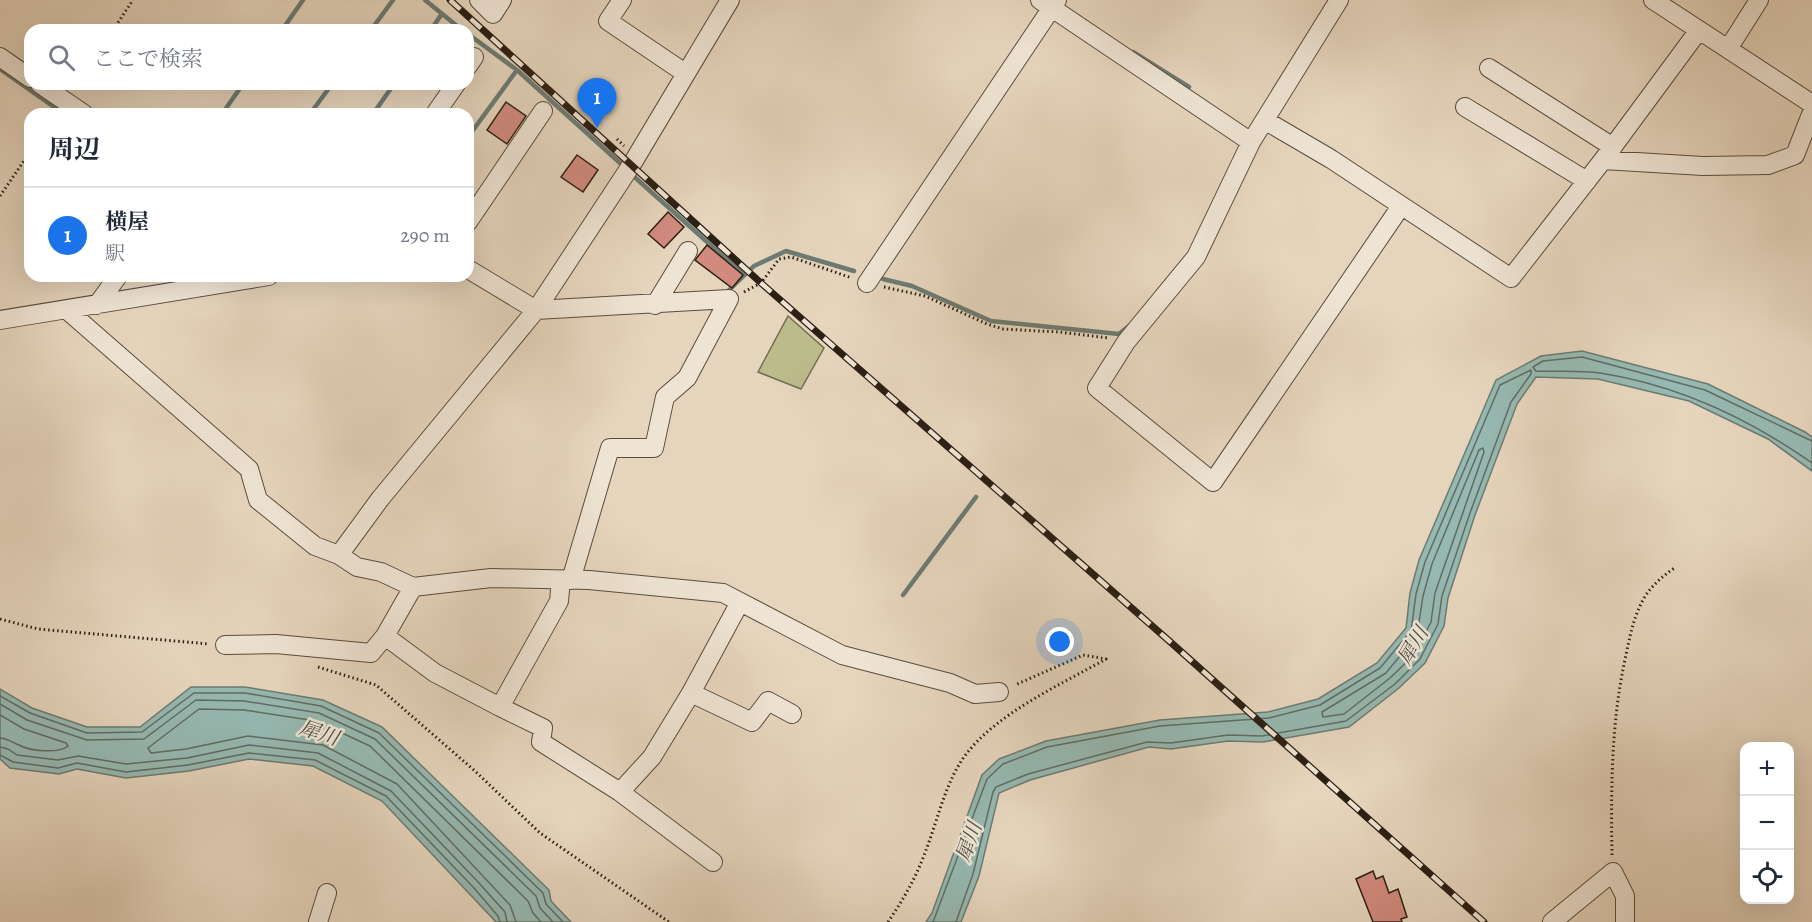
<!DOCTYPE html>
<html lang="ja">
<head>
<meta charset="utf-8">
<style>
	body { margin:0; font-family:Alegreya,"Noto Serif JP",serif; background:#f6f6f7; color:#1f2937 }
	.controls { position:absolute; right:18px; bottom:18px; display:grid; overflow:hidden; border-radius:12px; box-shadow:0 6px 24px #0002 }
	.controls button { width:54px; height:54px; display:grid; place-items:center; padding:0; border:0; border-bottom:2px solid #e0e1e3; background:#fff; color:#1f2937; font:30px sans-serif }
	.you { position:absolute; left:1060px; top:642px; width:21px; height:21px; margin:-15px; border:4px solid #fff; border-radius:50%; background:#1a73e8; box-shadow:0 0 0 9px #1a73e833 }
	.badge { display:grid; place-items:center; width:39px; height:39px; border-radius:50%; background:#1a73e8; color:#fff; font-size:20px; font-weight:700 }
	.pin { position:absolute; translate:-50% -50px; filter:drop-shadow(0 2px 3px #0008) }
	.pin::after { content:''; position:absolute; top:32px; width:21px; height:18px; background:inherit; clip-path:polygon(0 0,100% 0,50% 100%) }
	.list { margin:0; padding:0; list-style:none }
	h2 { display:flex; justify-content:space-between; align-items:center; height:78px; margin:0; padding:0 24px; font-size:26px }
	h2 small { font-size:20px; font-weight:400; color:#747a83 }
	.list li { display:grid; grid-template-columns:39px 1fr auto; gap:18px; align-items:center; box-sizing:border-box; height:96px; padding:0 24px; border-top:2px solid #e0e1e3 }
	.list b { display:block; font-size:22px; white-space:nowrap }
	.list p { margin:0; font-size:20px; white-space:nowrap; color:#747a83 }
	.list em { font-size:20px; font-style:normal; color:#747a83 }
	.icon { flex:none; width:33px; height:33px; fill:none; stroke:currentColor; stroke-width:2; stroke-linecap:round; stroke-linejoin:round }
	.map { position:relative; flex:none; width:1812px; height:922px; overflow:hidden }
	.search { position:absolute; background:#fff; box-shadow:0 6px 24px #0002; left:24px; top:24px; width:450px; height:66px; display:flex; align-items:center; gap:15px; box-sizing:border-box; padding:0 21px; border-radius:18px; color:#747a83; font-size:22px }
	.panel { position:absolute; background:#fff; box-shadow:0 6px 24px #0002; left:24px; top:108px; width:450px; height:174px; border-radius:18px }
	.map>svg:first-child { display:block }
	.green { fill:#bcbb8c; stroke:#746d50; stroke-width:1.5 }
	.water { fill:#96b9b2; stroke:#6c7b73; stroke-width:1.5 }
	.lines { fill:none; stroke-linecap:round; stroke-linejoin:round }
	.shore { stroke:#616c63; stroke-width:1.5 }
	.stream { stroke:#6c7b73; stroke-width:4.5 }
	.building { fill:#d28a7f; stroke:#2c1f14; stroke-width:1.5 }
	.minor-casing { stroke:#5a4c3e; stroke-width:20 }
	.path { stroke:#2c1f14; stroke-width:3; stroke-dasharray:1.5 3; stroke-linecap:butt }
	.minor { stroke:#efe4d4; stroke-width:18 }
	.rail-casing { stroke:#2c1f14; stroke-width:7 }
	.rail { stroke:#efe4d4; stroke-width:4.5; stroke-dasharray:14; stroke-linecap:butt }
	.labels { text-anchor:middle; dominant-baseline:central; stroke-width:5; stroke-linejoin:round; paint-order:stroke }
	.water-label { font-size:20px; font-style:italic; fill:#4c4d43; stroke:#efe4d4 }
</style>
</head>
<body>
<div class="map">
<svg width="1812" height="922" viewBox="0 0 1812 922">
	<rect width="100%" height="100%" fill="#e6d5bd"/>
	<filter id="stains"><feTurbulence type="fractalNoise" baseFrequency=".00333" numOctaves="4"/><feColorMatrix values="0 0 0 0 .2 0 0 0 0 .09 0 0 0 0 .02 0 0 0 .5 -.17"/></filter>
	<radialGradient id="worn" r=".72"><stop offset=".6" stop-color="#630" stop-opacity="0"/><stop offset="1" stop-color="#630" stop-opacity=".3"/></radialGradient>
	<path class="green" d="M788 316 824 348 801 389 758 372Z"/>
	<path class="water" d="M1582 351 1708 384 1805 432 1812 437V471L1768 439 1689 401 1598 379 1536 377 1517 404 1475 515 1448 598 1444 626 1425 663 1399 688 1349 727 1263 742 1228 741 1171 749 1149 747 1030 780 999 793 979 876 961 922H926L932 913 982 775 999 759 1046 741 1160 720 1268 712 1318 699 1377 663 1406 628 1410 593 1419 560 1496 380 1541 356Z
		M191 687H245L323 700 382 727 549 890 551 901 571 922H496L382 801 313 766 249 759 189 771 126 778 77 769 59 774 10 768 0 759V689L32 708 87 727H140Z"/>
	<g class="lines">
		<path class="shore" d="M1812 441 1705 390 1582 357 1543 361 1533 367 1536 371C1556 372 1579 370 1600 373 1678 385 1748 418 1812 463
			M1483 448 1484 452 1435 593 1431 622 1414 655 1390 678 1344 714 1323 717 1322 712 1386 673 1417 635 1423 596 1432 564 1479 450Z
			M0 696 30 713 87 733 142 732 194 693H245L321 706 379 733 543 893 546 904 563 922
			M0 704 27 720 87 740 144 739 196 700 244 701 319 713 375 739 536 896 540 908 553 922
			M0 715 24 729 66 743 68 746C58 754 29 751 19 745 12 742 8 739 0 738
			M0 747 8 749 17 755 58 760 78 756 126 764 187 758 249 745 318 753 391 791 479 883 505 912 507 922
			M0 755 13 762 58 768 77 763 126 772 188 765 249 753 315 760 386 796 474 888 498 916 500 922
			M516 922 510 905 397 784 323 745 248 736 186 749 151 753 148 748 199 709 244 710 316 721 370 746 528 901 533 913 541 922
			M933 922 987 779 1003 764 1047 747 1160 726 1269 718 1320 705 1380 668 1411 631 1416 594 1425 562 1500 385 1531 370V374L1511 402 1470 513 1442 596 1438 624 1420 659 1395 684 1346 721 1262 736 1228 735 1171 743 1147 742 1028 774 996 787 993 792 973 874 956 922"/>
		<path class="stream" d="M425 0 462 30
			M282 30 303 0
			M371 30 393 0
			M431 30 441 15
			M468 34 517 70 620 163
			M1133 52 1189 87
			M0 69 64 114
			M222 114 243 84
			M310 114 332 84
			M373 114 394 84
			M468 137 517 70
			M630 173 744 275
			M883 279 912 286 991 321 1119 334 1129 326
			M726 293 754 266 786 251 854 271
			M903 595 976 497"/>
	</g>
	<path class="building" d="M506 102 526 116 507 144 487 130Z
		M577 155 598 170 583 192 561 177Z
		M668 212 684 227 664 248 648 234Z
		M707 245 743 275 732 288 695 260Z
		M1373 871 1376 879 1383 876 1389 893 1398 889 1407 917 1401 919 1402 922H1373L1356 879Z"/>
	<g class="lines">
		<g class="minor-casing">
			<path id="minor" d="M479 0 493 14 502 0
				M622 0 608 21 685 73
				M1040 0 1251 142
				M1339 0 1251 142 1196 257 1126 342 1097 388 1213 482 1401 206
				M1653 0 1812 104
				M1728 49 1759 0
				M0 57 30 78
				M468 66 474 57
				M1489 68 1613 147
				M40 84 84 114
				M1465 107 1587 181
				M435 114 456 84
				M1266 121 1331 159 1511 278 1603 160 1699 30
				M1603 160 1703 166 1768 165 1795 155 1812 112
				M468 222 543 111
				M468 269 536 310 729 299
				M867 283 1057 0
				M97 305 118 276
				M655 305 688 251
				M67 310 249 469 258 500 315 546 339 555 357 567 381 572 413 587 491 578 589 580 723 593 842 655 950 683 975 694 999 692
				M0 320 269 276
				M339 555 380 499 536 310 632 164 730 0
				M561 580 559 601 500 707 543 728 541 742 620 792 713 862
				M571 580 610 448H654L665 397 687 378 729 299
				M385 636 435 673 500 707
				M225 645 276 644 371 653 385 636 413 587
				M691 693 752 722 768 701 792 714
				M620 792 652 757 691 693 740 602
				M318 922 327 893
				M1552 922 1613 872 1625 896V922"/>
		</g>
		<path class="path" d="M113 30 133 0
			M617 139 624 146
			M0 196 30 152
			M884 287 925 296 987 324 1003 329 1059 332 1109 338
			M744 292 761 283 779 259 791 257 852 278
			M0 619 38 629 209 644
			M318 667 376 685 475 771 540 833 669 922
			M1612 855C1611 788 1611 721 1626 655 1630 635 1634 616 1644 598 1652 585 1664 575 1676 567
			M888 922C903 900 917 876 926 850 938 819 945 784 964 757 995 714 1060 685 1106 659L1083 655 1015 685"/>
		<use href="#minor" class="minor"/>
		<g class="rail-casing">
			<path id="rail" d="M450 0 761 283 1167 639 1484 922"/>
		</g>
		<use href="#rail" class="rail"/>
	</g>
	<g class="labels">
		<g class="water-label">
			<text transform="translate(1413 646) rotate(-59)">犀川</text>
			<text transform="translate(319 733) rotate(18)">犀川</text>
			<text transform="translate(969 842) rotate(-70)">犀川</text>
		</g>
	</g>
	<rect width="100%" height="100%" filter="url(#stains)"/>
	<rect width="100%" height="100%" fill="url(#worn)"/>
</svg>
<div class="controls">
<button>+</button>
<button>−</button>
<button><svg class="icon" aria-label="locate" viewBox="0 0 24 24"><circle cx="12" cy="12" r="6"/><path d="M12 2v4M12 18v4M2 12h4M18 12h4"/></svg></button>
</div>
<div class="you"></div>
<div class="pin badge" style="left:597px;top:128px">1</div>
<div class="search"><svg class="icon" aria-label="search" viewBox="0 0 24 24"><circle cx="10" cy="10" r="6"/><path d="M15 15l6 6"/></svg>ここで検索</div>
<section class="panel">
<h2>周辺<small></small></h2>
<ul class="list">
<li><span class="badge">1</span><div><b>横屋</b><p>駅</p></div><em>290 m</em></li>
</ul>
</section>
</div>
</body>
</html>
